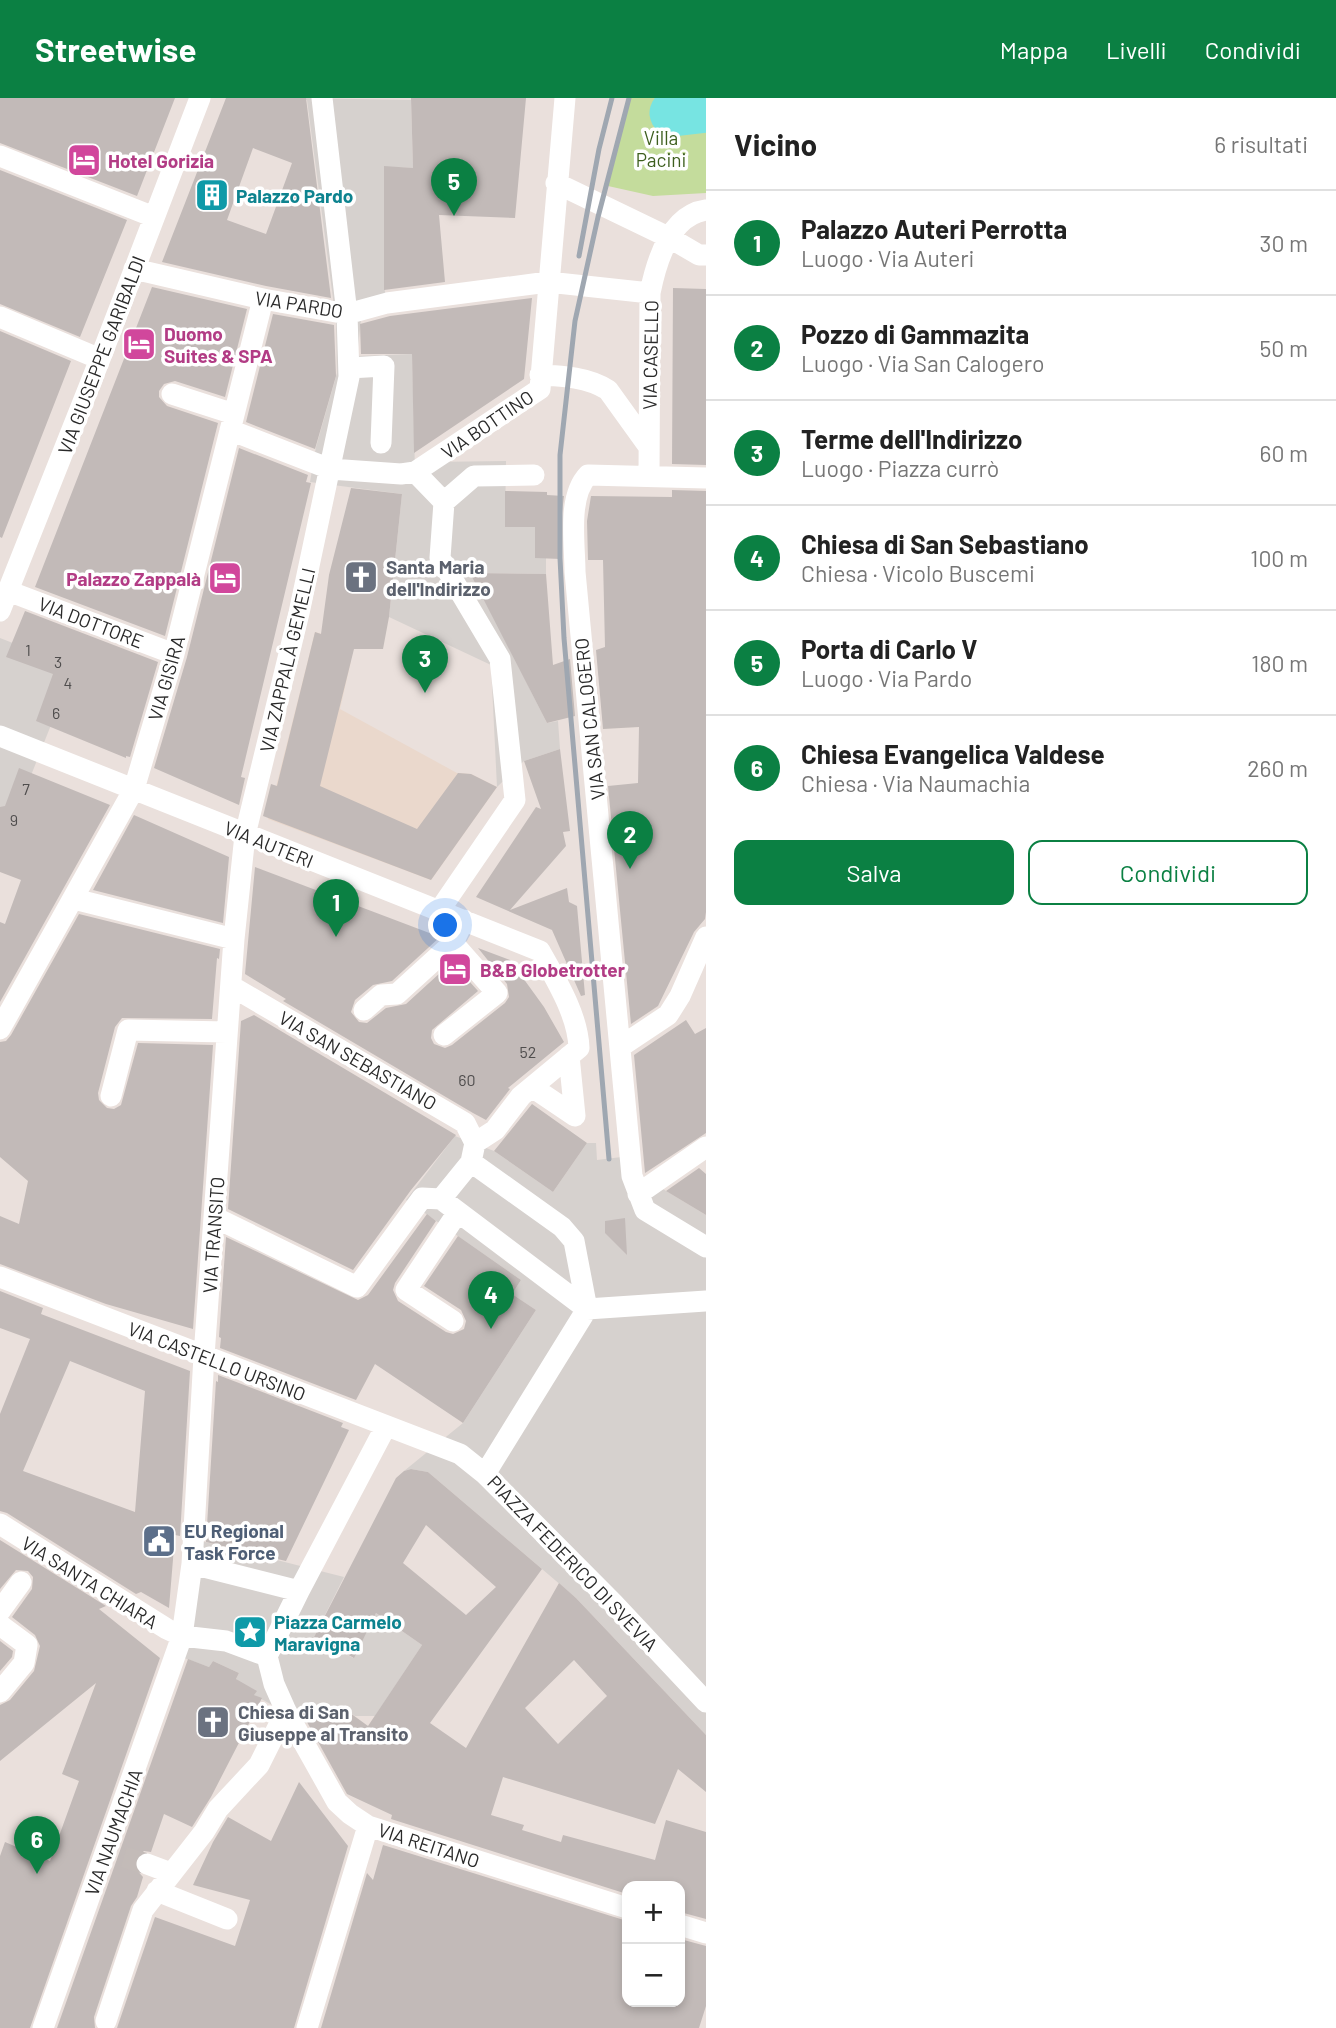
<!DOCTYPE html>
<html lang="it">
<head>
<meta charset="utf-8">
<style>
	body { margin:0; font-family:Barlow,sans-serif; background:#f2f2f2; color:#222 }
	.controls { position:absolute; right:21px; bottom:21px; display:grid; overflow:hidden; border-radius:14px; box-shadow:0 4px 10px #0003 }
	.controls button { width:63px; height:63px; display:grid; place-items:center; padding:0; border:0; border-bottom:2px solid #e0e0e0; background:#fff; color:#222; font:35px sans-serif }
	.you { position:absolute; left:446px; top:828px; width:24px; height:24px; margin:-18px; border:5px solid #fff; border-radius:50%; background:#1a73e8; box-shadow:0 0 0 10px #1a73e833 }
	.badge { display:grid; place-items:center; width:46px; height:46px; border-radius:50%; background:#0b8043; color:#fff; font-size:23px; font-weight:700 }
	.pin { position:absolute; translate:-50% -58px; filter:drop-shadow(0 2px 4px #0008) }
	.pin::after { content:''; position:absolute; top:37px; width:24px; height:21px; background:inherit; clip-path:polygon(0 0,100% 0,50% 100%) }
	.list { margin:0; padding:0; list-style:none }
	h2 { display:flex; justify-content:space-between; align-items:center; height:91px; margin:0; padding:0 28px; font-size:30px }
	h2 small { font-size:23px; font-weight:400; color:#767676 }
	.list li { display:grid; grid-template-columns:46px 1fr auto; gap:21px; align-items:center; box-sizing:border-box; height:105px; padding:0 28px; border-top:2px solid #e0e0e0 }
	.list b { display:block; font-size:26px; white-space:nowrap }
	.list p { margin:0; font-size:23px; white-space:nowrap; color:#767676 }
	.list em { font-size:23px; font-style:normal; color:#767676 }
	.actions { display:flex; gap:14px; padding:21px 28px }
	.actions a { flex:1; padding:16px 0; border:2px solid #0b8043; border-radius:14px; text-align:center; font-size:24px; color:#0b8043 }
	.actions .main { background:#0b8043; color:#fff }
	.map { position:relative; flex:none; width:706px; height:1930px; overflow:hidden }
	header { display:flex; align-items:center; gap:42px; box-sizing:border-box; height:98px; padding:0 35px; background:#0b8043; color:#fff }
	header strong { font-size:33px }
	nav { display:flex; gap:38px; margin-inline-start:auto; font-size:24px }
	main { display:flex }
	aside { flex:1; background:#fff }
	.map>svg:first-child { display:block }
	.education { fill:#ead8cc }
	.green { fill:#c4dc9c }
	.plaza { fill:#d6d1ce }
	.lines { fill:none; stroke-linecap:round; stroke-linejoin:round }
	.river { stroke:#77e4e2; stroke-width:47 }
	.building { fill:#c2bab8; fill-rule:evenodd }
	.street-tunnel { stroke:#c3bbb8; stroke-width:21; stroke-dasharray:21 10; stroke-linecap:butt }
	.street { stroke:#fff; stroke-width:21 }
	.rail { stroke:#9fa7b1; stroke-width:5 }
	.labels { text-anchor:middle; dominant-baseline:central; stroke-width:7; stroke-linejoin:round; paint-order:stroke }
	.number-label { font-size:16px; fill:#4f4d4d }
	.park-label { font-size:19px; fill:#3e5f1f; stroke:#fff }
	.hotel-label { font-size:19px; font-weight:bold; fill:#b23c85; stroke:#fff; text-anchor:start }
	.culture-label { font-size:19px; font-weight:bold; fill:#0d838f; stroke:#fff; text-anchor:start }
	.street-label { font-size:19px; fill:#292929; stroke:#fff }
	.worship-label { font-size:19px; font-weight:bold; fill:#5b616d; stroke:#fff; text-anchor:start }
	.service-label { font-size:19px; font-weight:bold; fill:#4e5e75; stroke:#fff; text-anchor:start }
</style>
</head>
<body>
<header>
<strong>Streetwise</strong>
<nav><a>Mappa</a><a>Livelli</a><a>Condividi</a></nav>
</header>
<main>
<div class="map">
<svg width="706" height="1930" viewBox="0 0 706 1930">
	<rect width="100%" height="100%" fill="#eae0dc"/>
	<path class="education" d="M315 534 331 539 351 563 340 611 457 675 471 676 497 689 431 782 268 721Z"/>
	<path class="green" d="M628 0H706V95L653 98 608 88Z"/>
	<path class="plaza" d="M301 0 411 2 413 70 384 69V188L387 205 361 222 357 258 412 256 415 373 430 364 506 363 505 429H535V448H546V476L471 475 547 625 558 623 560 651 524 663 497 689 491 567 389 519 402 396 310 384 316 349 337 275 336 223 307 2Z
		M0 540 74 569 26 690 0 733Z
		M455 1038 494 1053 553 1094 587 1045H596L597 1062 630 1058 638 1076 706 1117V1637L576 1500 428 1374 411 1371 404 1373 463 1325 536 1212 512 1196 521 1182 406 1102Z
		M193 1441 344 1479 314 1539 353 1560 376 1515 422 1547 375 1618H355L346 1612 339 1615 333 1609 305 1625 254 1597 236 1581 239 1575 213 1563 209 1569 176 1557Z"/>
	<g class="lines">
		<path class="river" d="M673 15 706 11"/>
	</g>
	<path class="building" d="M0 0H175L137 98 0 45Z
		M226 0H306L331 200 266 188 162 164ZM253 50 292 65 266 136 227 122Z
		M411 0H526L515 120 439 117 445 184 384 192V68L413 70Z
		M0 72 127 122 80 239 0 206Z
		M152 189 247 211 225 299 175 283 164 286 159 293V299L167 308 218 325 165 538 35 489Z
		M673 190 706 191V367L672 366Z
		M532 200 524 281 414 355 412 256H361L360 226 390 218Z
		M273 216 334 227 336 278 315 351 246 324Z
		M0 233 71 263 2 440 0 439Z
		M239 350 308 377 306 384 311 385 241 679 245 680 239 707 154 670 187 559Z
		M351 390 402 396 389 519 383 551H354L320 688 417 731 458 675 471 676 497 689 431 782 263 718 271 686 277 688 315 534 321 536 329 477Z
		M672 392 706 393V814L705 821 694 834 658 908 631 926 608 688 638 685 639 629 603 631 596 552 605 549 603 462H588L587 423 591 398 672 399Z
		M505 393 547 394V397L564 398 561 423V461L535 460V429H505Z
		M470 475 546 476 553 567 570 561 575 618 547 625Z
		M25 513 158 564 130 659 126 658V660L36 623 53 576 6 559Z
		M560 651 570 733 563 734 566 748 510 812 567 790 569 804 577 808 585 897 581 898 552 832 476 799 536 709 541 711 524 663Z
		M19 670 110 707 0 904V824L5 826 21 782 0 774V709L5 708Z
		M134 717 229 759 223 825 93 792Z
		M255 769 440 839 392 883 373 887 355 902 351 914 359 924 367 925 386 910 406 906 452 864 478 893 432 932 431 940 434 946 445 950 452 947 505 905 509 899 507 886 478 850 510 862 544 909 564 944 508 990 510 991 486 1022 473 1015 283 903 286 901 245 876Z
		M79 816 220 851 219 861 217 860 212 921 122 920 115 929 98 995 99 1002 107 1010 114 1011 121 1007 138 945 213 947 193 1231 106 1206 0 1166V1118L19 1126 28 1083 0 1059V944L6 943 11 937Z
		M254 917 456 1037 411 1092 353 1172 228 1111 241 923Z
		M686 922 695 936 706 930V1035L645 1075 634 957Z
		M532 1006 587 1045 553 1094 494 1053Z
		M699 1070 706 1076V1117L666 1093Z
		M427 1116 436 1123 395 1185 393 1192 398 1203 446 1234 453 1236 464 1231 466 1223 461 1212 424 1188 458 1138 521 1182 512 1196 536 1212 463 1325 375 1266 356 1302 220 1250 221 1240 219 1239 226 1139 358 1202 368 1197Z
		M625 1120 627 1157 605 1135V1123Z
		M0 1193 43 1210 41 1216 190 1273 180 1438 175 1437 169 1510 141 1494 136 1496 7 1415 0 1413V1316L30 1241 0 1230ZM70 1263 145 1293 135 1414 23 1373Z
		M218 1277 343 1325 341 1329 349 1332 286 1463 206 1444 216 1283 218 1284Z
		M411 1371 428 1374 542 1471 430 1625 466 1650 559 1485 576 1500 706 1637V1694L678 1671 655 1726 503 1679 491 1717 524 1727 522 1732 561 1744 563 1737 655 1762 666 1722 706 1734V1821L680 1814V1788H627V1796L391 1721 392 1717 347 1696 307 1624 333 1609 339 1615 346 1612 368 1628 422 1547 376 1515 354 1560 314 1539 396 1380 404 1373ZM426 1427 496 1489 466 1517 403 1465ZM574 1562 607 1598 558 1646 525 1610Z
		M0 1442 106 1508 99 1511 160 1560 30 1930H0V1758L5 1744 50 1763 79 1683 62 1676 96 1585 0 1663V1607L10 1602 34 1573 40 1548 35 1537 12 1519 32 1491 33 1479 28 1473 16 1472 0 1491Z
		M0 1543 13 1553 12 1559 0 1573Z
		M188 1561 209 1569 213 1563 239 1575 236 1581 257 1593 254 1597 262 1600 211 1699 192 1729 164 1716 151 1754 144 1753 135 1761 134 1769 143 1779 137 1799 131 1808 94 1919 95 1930H57Z
		M299 1684 348 1748 294 1930H117L155 1819 235 1848 250 1802 193 1787 213 1744 228 1719 271 1743Z
		M383 1747 627 1823V1904H680V1841L706 1848V1908L699 1930H321L367 1775 373 1782Z"/>
	<g class="lines">
		<path class="street-tunnel" d="M124 1759 147 1766"/>
		<path class="street" d="M0 58 154 119
			M556 85 670 140 699 157H706
			M134 171 263 201 347 216 387 205 548 184 650 195
			M0 219 100 261
			M349 270 384 268 381 345
			M540 277C563 278 588 279 608 292L649 349
			M172 296 234 316
			M230 332 330 371 401 376 415 374 540 291 565 0
			M415 374 444 404 440 460 500 561 515 702 439 813
			M649 377 650 195C656 165 670 117 706 112
			M706 380 588 377C567 399 575 445 575 474L632 1078 645 1112 706 1149
			M444 404 474 378 534 377
			M8 493 174 556
			M0 513 100 261 200 0
			M0 638 540 853C556 882 578 917 579 950L521 998 495 1032 475 1045 471 1064 441 1101 587 1211
			M74 801 234 841
			M231 888 465 1025 475 1045
			M364 912 381 897 397 896 453 845 464 822
			M0 931 134 691 174 556 263 201
			M444 937 497 895 453 845
			M620 949 668 917 680 898 706 839
			M532 989 575 1018 569 958
			M111 998 128 932 227 934
			M471 1064 562 1129 574 1143 587 1211 485 1376
			M638 1096 706 1049
			M214 1119 357 1189 422 1100 441 1101
			M0 1179 460 1356 485 1376 614 1506 706 1604
			M587 1211 706 1203
			M453 1223 406 1192 458 1114
			M0 1426 167 1531 182 1538 226 1543 267 1558
			M192 1466 299 1493 386 1328
			M299 1493 267 1558 274 1586 286 1613 337 1704 350 1716 368 1728 627 1810
			M0 1513 21 1484
			M0 1527 27 1547 24 1565 0 1594
			M147 1766 171 1775
			M157 1793 227 1821
			M680 1827 706 1835
			M106 1923 143 1812 204 1734 218 1711 259 1667 286 1613
			M43 1930 182 1538 192 1466 204 1258 234 841 245 737 299 515 349 279 347 216 322 0
			M307 1930 368 1728"/>
		<path class="rail" d="M579 158 599 51 612 0
			M609 1061 564 540 560 460V357L575 223 598 119 629 0"/>
	</g>
	<defs>
		<g id="hotel-square" transform="scale(1.75)"><rect x="-9" y="-9" width="18" height="18" rx="4" fill="#d1479c" stroke="#fff"/><path d="M-6-4.5h1.5V1H6V5H4.5V3h-9V5H-6ZM-4 0a1.8 1.8 0 1 1 3.6 0ZM.5 0V-2.5h3Q6-2.5 6 0Z" fill="#fff"/></g>
		<g id="building-square" transform="scale(1.75)"><rect x="-9" y="-9" width="18" height="18" rx="4" fill="#0f9aa8" stroke="#fff"/><path d="M-4-6H4V6H1V3H-1V6H-4ZM-2.5-4.3h1.7v1.8h-1.7ZM.8-4.3h1.7v1.8H.8ZM-2.5-1h1.7V.8h-1.7ZM.8-1h1.7V.8H.8Z" fill="#fff"/></g>
		<g id="church-square" transform="scale(1.75)"><rect x="-9" y="-9" width="18" height="18" rx="4" fill="#6b7280" stroke="#fff"/><path d="M-1.2-6h2.4v3.5h3.3v2.4h-3.3V6h-2.4V-.1h-3.3v-2.4h3.3Z" fill="#fff"/></g>
		<g id="civic-square" transform="scale(1.75)"><rect x="-9" y="-9" width="18" height="18" rx="4" fill="#5c6f8a" stroke="#fff"/><path d="M-.6-6.5H3V-4.5H.6V-3L4-1V1h2V6H-6V1h2V-1L-.6-3ZM-1.2 2.5V6h2.4V2.5Z" fill="#fff"/></g>
		<g id="sight-square" transform="scale(1.75)"><rect x="-9" y="-9" width="18" height="18" rx="4" fill="#0f9aa8" stroke="#fff"/><path d="M0-6L1.8-2.2L6-1.7L2.9 1.2L3.7 5.4L0 3.3L-3.7 5.4L-2.9 1.2L-6-1.7L-1.8-2.2Z" fill="#fff"/></g>
	</defs>
	<g fill-rule="evenodd">
		<use href="#hotel-square" x="84" y="62"/>
		<use href="#building-square" x="212" y="97"/>
		<use href="#hotel-square" x="139" y="246"/>
		<use href="#church-square" x="361" y="479"/>
		<use href="#hotel-square" x="225" y="480"/>
		<use href="#hotel-square" x="455" y="871"/>
		<use href="#civic-square" x="159" y="1443"/>
		<use href="#sight-square" x="250" y="1534"/>
		<use href="#church-square" x="213" y="1624"/>
	</g>
	<g class="labels">
		<g class="number-label">
			<text x="28" y="551">1</text>
			<text x="58" y="563">3</text>
			<text x="68" y="584">4</text>
			<text x="56" y="614">6</text>
			<text x="26" y="690">7</text>
			<text x="14" y="721">9</text>
			<text x="528" y="953">52</text>
			<text x="467" y="981">60</text>
		</g>
		<g class="park-label">
			<text x="661" y="39">Villa<tspan x="661" dy="22">Pacini</tspan></text>
		</g>
		<g class="hotel-label">
			<text x="108" y="62">Hotel Gorizia</text>
			<text x="164" y="235">Duomo<tspan x="164" dy="22">Suites &amp; SPA</tspan></text>
			<text x="201" y="480" text-anchor="end">Palazzo Zappalà</text>
			<text x="480" y="871">B&amp;B Globetrotter</text>
		</g>
		<g class="culture-label">
			<text x="236" y="97">Palazzo Pardo</text>
			<text x="274" y="1523">Piazza Carmelo<tspan x="274" dy="22">Maravigna</tspan></text>
		</g>
		<g class="street-label">
			<text transform="translate(299 206) rotate(9)">VIA PARDO</text>
			<text transform="translate(101 257) rotate(-69)">VIA GIUSEPPE GARIBALDI</text>
			<text transform="translate(650 257) rotate(-89)">VIA CASELLO</text>
			<text transform="translate(487 326) rotate(-34)">VIA BOTTINO</text>
			<text transform="translate(91 524) rotate(21)">VIA DOTTORE</text>
			<text transform="translate(287 562) rotate(-77)">VIA ZAPPALÀ GEMELLI</text>
			<text transform="translate(166 580) rotate(-74)">VIA GISIRA</text>
			<text transform="translate(589 621) rotate(-96)">VIA SAN CALOGERO</text>
			<text transform="translate(269 746) rotate(22)">VIA AUTERI</text>
			<text transform="translate(358 962) rotate(30)">VIA SAN SEBASTIANO</text>
			<text transform="translate(213 1137) rotate(-86)">VIA TRANSITO</text>
			<text transform="translate(217 1263) rotate(21)">VIA CASTELLO URSINO</text>
			<text transform="translate(573 1465) rotate(46)">PIAZZA FEDERICO DI SVEVIA</text>
			<text transform="translate(90 1484) rotate(32)">VIA SANTA CHIARA</text>
			<text transform="translate(113 1734) rotate(-70)">VIA NAUMACHIA</text>
			<text transform="translate(429 1747) rotate(18)">VIA REITANO</text>
		</g>
		<g class="worship-label">
			<text x="386" y="468">Santa Maria<tspan x="386" dy="22">dell'Indirizzo</tspan></text>
			<text x="238" y="1613">Chiesa di San<tspan x="238" dy="22">Giuseppe al Transito</tspan></text>
		</g>
		<g class="service-label">
			<text x="184" y="1432">EU Regional<tspan x="184" dy="22">Task Force</tspan></text>
		</g>
	</g>
</svg>
<div class="controls">
<button>+</button>
<button>−</button>
</div>
<div class="you"></div>
<div class="pin badge" style="left:336px;top:839px">1</div>
<div class="pin badge" style="left:630px;top:771px">2</div>
<div class="pin badge" style="left:425px;top:595px">3</div>
<div class="pin badge" style="left:491px;top:1231px">4</div>
<div class="pin badge" style="left:454px;top:118px">5</div>
<div class="pin badge" style="left:37px;top:1776px">6</div>
</div>
<aside>
<h2>Vicino<small>6 risultati</small></h2>
<ul class="list">
<li><span class="badge">1</span><div><b>Palazzo Auteri Perrotta</b><p>Luogo · Via Auteri</p></div><em>30 m</em></li>
<li><span class="badge">2</span><div><b>Pozzo di Gammazita</b><p>Luogo · Via San Calogero</p></div><em>50 m</em></li>
<li><span class="badge">3</span><div><b>Terme dell'Indirizzo</b><p>Luogo · Piazza currò</p></div><em>60 m</em></li>
<li><span class="badge">4</span><div><b>Chiesa di San Sebastiano</b><p>Chiesa · Vicolo Buscemi</p></div><em>100 m</em></li>
<li><span class="badge">5</span><div><b>Porta di Carlo V</b><p>Luogo · Via Pardo</p></div><em>180 m</em></li>
<li><span class="badge">6</span><div><b>Chiesa Evangelica Valdese</b><p>Chiesa · Via Naumachia</p></div><em>260 m</em></li>
</ul>
<div class="actions"><a class="main">Salva</a><a>Condividi</a></div>
</aside>
</main>
</body>
</html>
